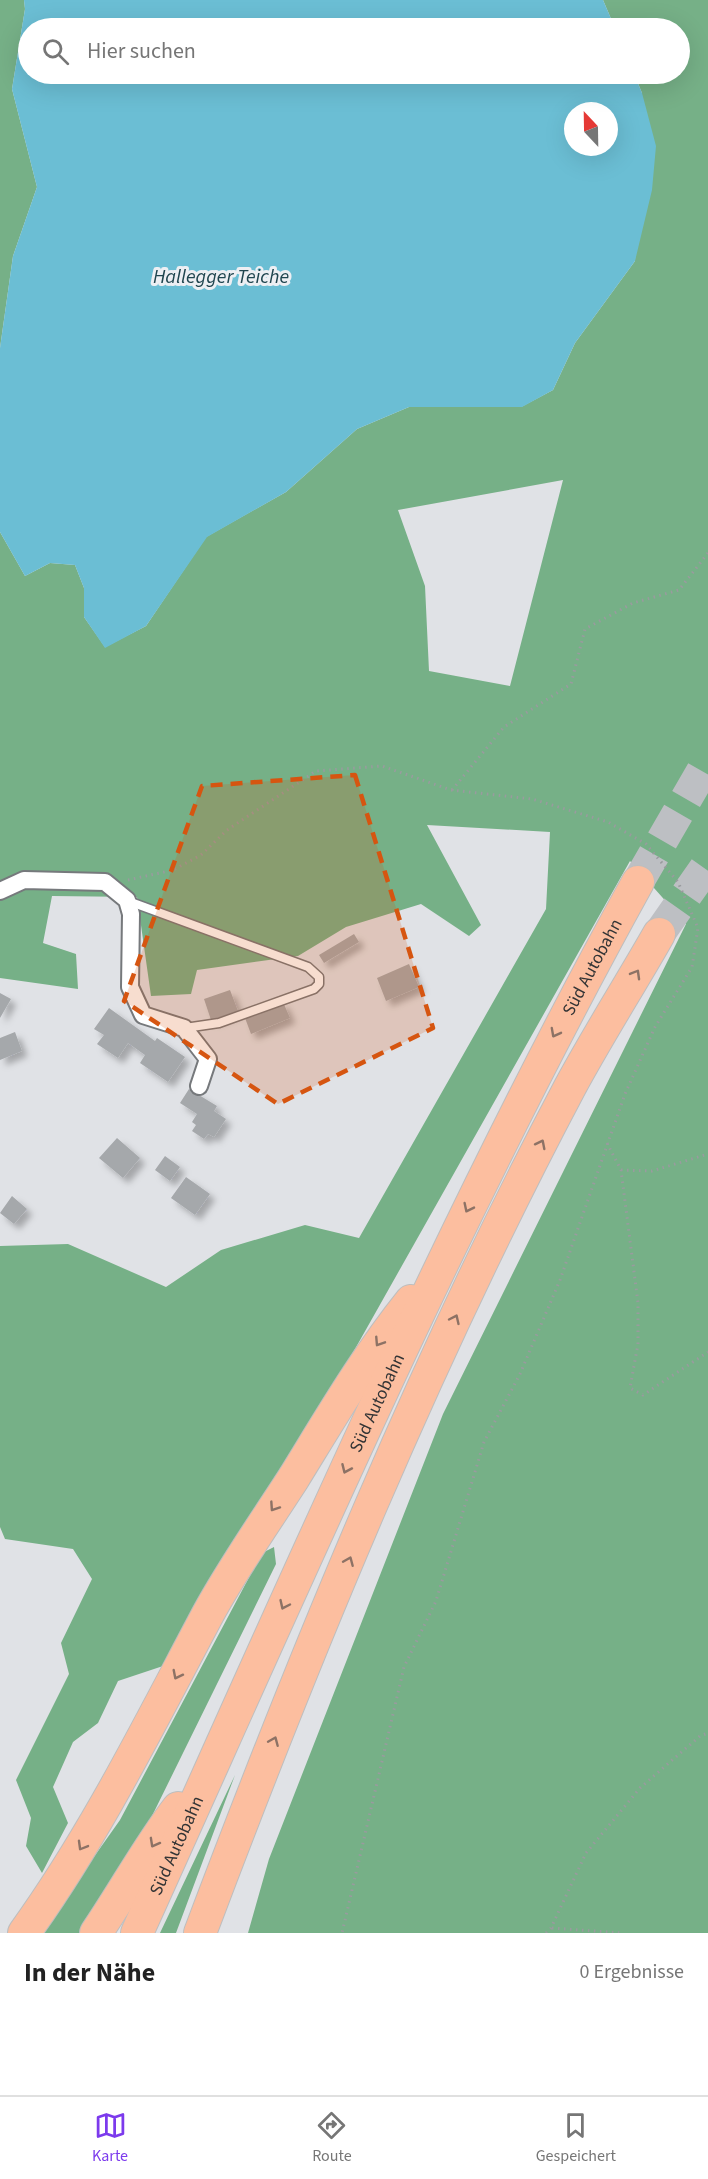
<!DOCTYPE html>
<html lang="de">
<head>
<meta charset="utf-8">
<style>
	body { margin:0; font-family:"Source Sans 3",sans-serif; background:#f2f2f2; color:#222 }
	.compass { position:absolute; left:564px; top:102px; width:54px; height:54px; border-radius:50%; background:#fff; box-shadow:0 6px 24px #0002; rotate:338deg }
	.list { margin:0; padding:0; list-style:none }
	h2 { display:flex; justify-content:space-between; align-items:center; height:78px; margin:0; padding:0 24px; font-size:26px }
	h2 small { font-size:20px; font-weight:400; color:#767676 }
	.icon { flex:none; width:33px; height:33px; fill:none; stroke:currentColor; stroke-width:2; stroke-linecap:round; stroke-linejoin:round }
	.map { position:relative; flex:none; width:708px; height:1933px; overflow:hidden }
	.search { position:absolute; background:#fff; box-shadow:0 6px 24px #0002; left:18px; right:18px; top:18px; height:66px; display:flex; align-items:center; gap:15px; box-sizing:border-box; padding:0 21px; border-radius:33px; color:#767676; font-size:22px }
	.sheet { height:162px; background:#fff }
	nav { display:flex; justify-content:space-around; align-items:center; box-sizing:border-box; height:84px; border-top:2px solid #e0e0e0; background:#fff; font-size:16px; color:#767676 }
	nav a { display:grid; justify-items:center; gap:3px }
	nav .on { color:#7c3aed }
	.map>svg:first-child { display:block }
	.forest { fill:#76b087; fill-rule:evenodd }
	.water { fill:#6bbed4; fill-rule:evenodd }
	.building { fill:#a5a8ab; filter:url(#shadow) }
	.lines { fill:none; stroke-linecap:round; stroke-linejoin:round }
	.motorway-tunnel { stroke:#bdbfc3; stroke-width:32; stroke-dasharray:32 16; stroke-linecap:butt }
	.service-casing { stroke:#76797c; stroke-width:11 }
	.minor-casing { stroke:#76797c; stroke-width:20 }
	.motorway-casing { stroke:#bebebe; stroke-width:34 }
	.path { stroke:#999b9e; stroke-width:3; stroke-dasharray:1.5 4.5; stroke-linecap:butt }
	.service { stroke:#fff; stroke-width:8 }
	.minor { stroke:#fff; stroke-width:16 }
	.motorway { stroke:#fcbe9f; stroke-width:32 }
	.oneway { stroke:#8d7265 }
	.marked { fill:#d65510; fill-opacity:0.2; stroke:#d65510; stroke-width:4.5; stroke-dasharray:12 8; stroke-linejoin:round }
	.labels { text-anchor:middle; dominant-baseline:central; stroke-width:6; stroke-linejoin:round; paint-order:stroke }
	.street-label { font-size:18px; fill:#333435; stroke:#edeff3 }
	.water-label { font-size:20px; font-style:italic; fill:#1f454f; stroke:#edeff3 }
</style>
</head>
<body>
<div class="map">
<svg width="708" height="1933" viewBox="0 0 708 1933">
	<defs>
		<filter id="shadow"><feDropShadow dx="5.5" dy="5.5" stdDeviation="3" flood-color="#0004"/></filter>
	</defs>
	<rect width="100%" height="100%" fill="#e0e2e6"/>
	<path class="forest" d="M0 0H24L25 9 12 89 37 187 13 256 0 348Z
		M603 0H708V1933H248L269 1859 443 1414 686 924 630 861 355 1349 163 1666 118 1681 98 1723 73 1742 53 1787 68 1823 42 1873 26 1846 31 1818 16 1780 69 1674 61 1643 92 1579 73 1549 5 1539 0 1527V1246L68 1244 166 1287 221 1250 305 1225 359 1238 546 909 550 832 427 825 481 925 469 936 421 904 346 927 298 956 197 970 191 994 151 996 137 897 52 896 43 943 76 954 78 989 0 978V532L25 576 50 563 75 565 84 588V617L105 647 146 626 206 537 286 492 357 429 409 407H521L553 390 575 343 635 261 642 93 634 74H680V28H615ZM563 480 510 686 429 671 425 586 398 510Z
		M274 1547 276 1564 152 1816 90 1921 81 1933H40L120 1820 262 1553Z
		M235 1775 176 1933H160Z"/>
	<path class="water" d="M24 0H603L615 28H28V74H634L642 93 656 146 652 190 635 261 575 343 553 390 522 407H409L357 429 286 492 207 537 146 626 105 648 84 617V588L75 565 50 563 25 576 0 532V348L13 256 37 187 12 89 25 9ZM573 111H609V147H573Z"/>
	<path class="building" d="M354 934 359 942 324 963 319 955Z
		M409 964 419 987 386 1001 377 978Z
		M230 990 238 1011 211 1020 204 999Z
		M0 993 11 999 0 1018Z
		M283 1002 290 1018 251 1034 245 1018Z
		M109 1008 155 1041 157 1038 185 1057 168 1082 140 1063 145 1055 128 1043 118 1058 97 1044 104 1035 94 1029Z
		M15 1032 22 1051 0 1060V1038Z
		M189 1089 217 1106 214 1111 226 1119 214 1137 208 1134 204 1139 192 1131 196 1125 192 1122 197 1114 180 1103Z
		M117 1138 140 1158 123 1178 99 1158Z
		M165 1156 180 1167 170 1181 155 1170Z
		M186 1177 210 1194 195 1215 171 1198Z
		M12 1196 27 1209 14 1224 0 1213Z"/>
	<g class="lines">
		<path class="motorway-tunnel" d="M638 882 708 761
			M659 934 708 864"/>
		<g class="service-casing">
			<path id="service" d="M128 901 308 967 319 977V984L314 989 219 1023 185 1028"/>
		</g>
		<g class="minor-casing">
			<path id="minor" d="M0 891 24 880 105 882 127 900 131 914 130 987 143 1015 184 1028 208 1059 199 1086"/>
		</g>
		<g class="motorway-casing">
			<g id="motorway">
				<path d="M24 1933C96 1833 150 1723 208 1614 233 1568 264 1524 293 1479 330 1419 366 1357 411 1301"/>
				<path d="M96 1933C124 1892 148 1847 178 1808"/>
				<path id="s1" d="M137 1933C297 1579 450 1222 638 882"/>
				<path d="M200 1933C308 1646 426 1359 570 1087 598 1035 630 985 659 934"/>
			</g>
		</g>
		<path class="path" d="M452 790 504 727 571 684 585 629 633 603 679 590 708 553
			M128 880 173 870 201 855 227 830 316 771 382 766 451 790 532 799 608 822 646 844 678 882 698 928 692 967 655 1027 625 1094 560 1280 520 1374 484 1442 436 1601 404 1667 342 1933
			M607 1143 621 1170 638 1303V1344L630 1388 643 1395 708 1352
			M621 1170 652 1171 708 1154
			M552 1928 622 1933
			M546 1933 551 1928 586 1853 640 1788 700 1736 708 1733"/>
		<use href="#service" class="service"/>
		<use href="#minor" class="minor"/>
		<use href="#motorway" class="motorway"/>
	</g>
	<defs><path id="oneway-chevron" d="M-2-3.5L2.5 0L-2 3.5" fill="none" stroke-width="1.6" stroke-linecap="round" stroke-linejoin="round" transform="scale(1.5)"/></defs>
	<g class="oneway">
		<use href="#oneway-chevron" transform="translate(636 974) rotate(-60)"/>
		<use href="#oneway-chevron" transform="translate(555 1033) rotate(118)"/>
		<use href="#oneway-chevron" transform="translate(541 1144) rotate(-63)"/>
		<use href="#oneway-chevron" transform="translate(468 1208) rotate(116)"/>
		<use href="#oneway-chevron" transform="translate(455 1319) rotate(-65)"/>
		<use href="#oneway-chevron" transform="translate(379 1342) rotate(123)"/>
		<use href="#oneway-chevron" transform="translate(346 1469) rotate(114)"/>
		<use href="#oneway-chevron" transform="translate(274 1507) rotate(124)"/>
		<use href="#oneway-chevron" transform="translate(349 1561) rotate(-67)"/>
		<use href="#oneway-chevron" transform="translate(284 1605) rotate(115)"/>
		<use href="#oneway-chevron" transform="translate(177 1675) rotate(117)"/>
		<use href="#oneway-chevron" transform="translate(274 1741) rotate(-67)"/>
		<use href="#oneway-chevron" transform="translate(154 1843) rotate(119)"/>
		<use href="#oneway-chevron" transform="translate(82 1846) rotate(120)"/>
	</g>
	<path class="marked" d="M355 775 433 1028 278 1104 124 1001 202 786Z"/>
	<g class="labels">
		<g class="street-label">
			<text stroke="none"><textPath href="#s1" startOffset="1068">Süd Autobahn</textPath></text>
			<text stroke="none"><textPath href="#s1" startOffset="582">Süd Autobahn</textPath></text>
			<text stroke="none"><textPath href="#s1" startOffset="96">Süd Autobahn</textPath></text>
		</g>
		<g class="water-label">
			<text x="221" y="277">Hallegger Teiche</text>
		</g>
	</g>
</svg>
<svg class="compass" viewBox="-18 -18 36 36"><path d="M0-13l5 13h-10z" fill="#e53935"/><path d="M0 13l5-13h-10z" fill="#767676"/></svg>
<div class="search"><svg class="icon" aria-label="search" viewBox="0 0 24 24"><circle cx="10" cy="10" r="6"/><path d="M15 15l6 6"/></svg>Hier suchen</div>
</div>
<section class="sheet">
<h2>In der Nähe<small>0 Ergebnisse</small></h2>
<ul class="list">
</ul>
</section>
<nav>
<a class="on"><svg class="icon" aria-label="map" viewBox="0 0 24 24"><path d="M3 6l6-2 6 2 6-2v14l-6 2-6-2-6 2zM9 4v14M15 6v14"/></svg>Karte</a>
<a><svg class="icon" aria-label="directions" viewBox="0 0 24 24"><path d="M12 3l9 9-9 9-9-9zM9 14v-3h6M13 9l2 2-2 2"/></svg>Route</a>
<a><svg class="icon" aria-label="saved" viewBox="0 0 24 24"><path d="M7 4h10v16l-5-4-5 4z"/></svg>Gespeichert</a>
</nav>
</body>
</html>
